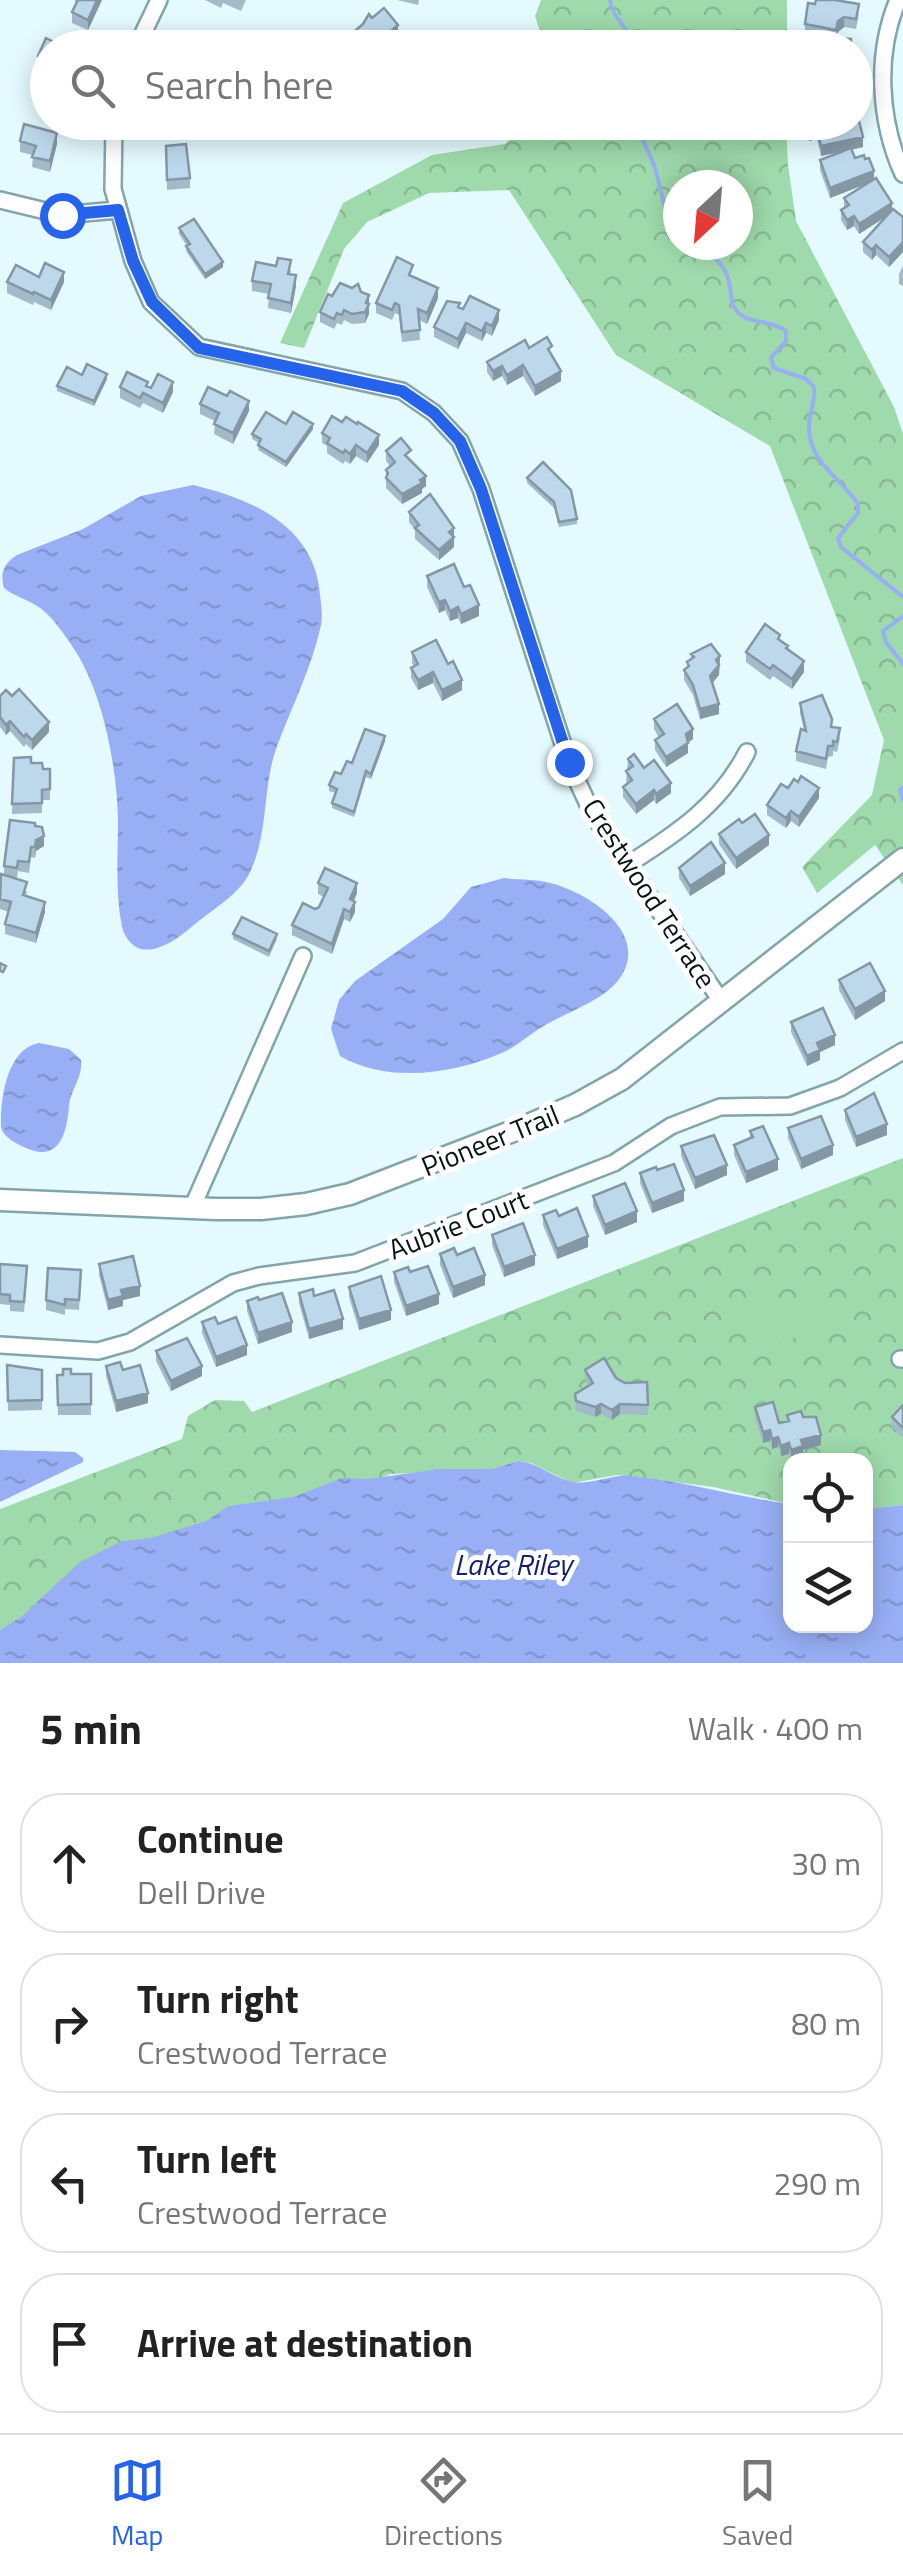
<!DOCTYPE html>
<html lang="en">
<head>
<meta charset="utf-8">
<style>
	body { margin:0; font-family:"Titillium Web",sans-serif; background:#f2f2f2; color:#222 }
	.controls { position:absolute; right:30px; bottom:30px; display:grid; overflow:hidden; border-radius:20px; box-shadow:0 5px 25px #0003 }
	.controls button { width:90px; height:90px; display:grid; place-items:center; padding:0; border:0; border-bottom:2px solid #e0e0e0; background:#fff; color:#222; font:50px sans-serif }
	.compass { position:absolute; left:663px; top:170px; width:90px; height:90px; border-radius:50%; background:#fff; box-shadow:0 5px 25px #0003; rotate:206deg }
	.stop { position:absolute; width:30px; height:30px; margin:-22px; border:8px solid #2563eb; border-radius:50%; background:#fff }
	.stop.end { background:#2563eb; border-color:#fff; box-shadow:0 2px 10px #0008 }
	.list { margin:0; padding:0; list-style:none }
	h2 { display:flex; justify-content:space-between; align-items:center; height:130px; margin:0; padding:0 40px; font-size:42px }
	h2 small { font-size:32px; font-weight:400; color:#767676 }
	.list li { display:grid; grid-template-columns:65px 1fr auto; gap:30px; align-items:center; box-sizing:border-box; height:140px; margin:0 20px 20px; padding:0 20px; border:2px solid #e0e0e0; border-radius:40px }
	.list b { display:block; font-size:38px; white-space:nowrap }
	.list p { margin:0; font-size:32px; white-space:nowrap; color:#767676 }
	.list em { font-size:32px; font-style:normal; color:#767676 }
	.icon { flex:none; width:55px; height:55px; fill:none; stroke:currentColor; stroke-width:2; stroke-linecap:round; stroke-linejoin:round }
	.map { position:relative; flex:none; width:903px; height:1663px; overflow:hidden }
	.search { position:absolute; background:#fff; box-shadow:0 5px 25px #0003; left:30px; right:30px; top:30px; height:110px; display:flex; align-items:center; gap:25px; box-sizing:border-box; padding:0 35px; border-radius:55px; color:#767676; font-size:38px }
	.sheet { height:770px; background:#fff }
	nav { display:flex; justify-content:space-around; align-items:center; box-sizing:border-box; height:140px; border-top:2px solid #e0e0e0; background:#fff; font-size:28px; color:#767676 }
	nav a { display:grid; justify-items:center; gap:5px }
	nav .on { color:#2563eb }
	.map>svg:first-child { display:block }
	.forest { fill:url(#forest-crowns); fill-rule:evenodd }
	.pitch { fill:#9edaab }
	.water { fill:url(#water-ripples) }
	.lines { fill:none; stroke-linecap:round; stroke-linejoin:round }
	.stream { stroke:#98aff5; stroke-width:4 }
	.minor-casing { stroke:#82a5ac; stroke-width:20 }
	.major-casing { stroke:#82a5ac; stroke-width:25 }
	.minor { stroke:#fff; stroke-width:15 }
	.major { stroke:#fff; stroke-width:20 }
	.wall { fill:#a3baca }
	.shaded-wall { fill:#8497a4 }
	.building { fill:#bdd8eb; stroke:#8497a4; stroke-width:2.5 }
	.route { stroke:#2563eb; stroke-width:12 }
	.labels { text-anchor:middle; dominant-baseline:central; stroke-width:10; stroke-linejoin:round; paint-order:stroke }
	.street-label { font-size:28px; fill:#061416; stroke:#fff }
	.water-label { font-size:30px; font-style:italic; fill:#161f6e; stroke:#fff }
</style>
</head>
<body>
<div class="map">
<svg width="903" height="1663" viewBox="0 0 903 1663">
	<defs>
		<pattern id="forest-crowns" width="20" height="18" patternUnits="userSpaceOnUse" patternTransform="scale(2.5)"><rect width="20" height="18" fill="#9edaab"/><path d="M2 6a3 3 0 1 1 6 0M12 15a3 3 0 1 1 6 0" fill="none" stroke="#87ba92"/></pattern>
		<pattern id="water-ripples" width="26" height="14" patternUnits="userSpaceOnUse" patternTransform="scale(2.5)"><rect width="26" height="14" fill="#98aff5"/><path d="M2 4q2-2 4 0t4 0M15 11q2-2 4 0t4 0" fill="none" stroke="#8296d1"/></pattern>
	</defs>
	<rect width="100%" height="100%" fill="#e4fafe"/>
	<path class="forest" d="M541 0H787V47H545L535 16Z
		M528 123H786L788 165 796 221 894 407 903 434V885L875 845 817 893 802 867 872 795 884 740 770 446 616 355 509 190 429 193 367 222 344 249 304 348 280 343 343 203 432 155 505 144ZM678 185H738V245H678Z
		M903 1158V1505L866 1509V1460H790V1504L713 1487 635 1477 616 1475 572 1483 531 1463 519 1461 491 1469 391 1474 0 1630V1509L182 1439 188 1416 215 1400 244 1401 252 1412Z"/>
	<path class="pitch" d="M823 1290 835 1325 763 1348 751 1313Z"/>
	<path class="water" d="M193 485C252 499 315 526 320 595 321 604 323 615 321 625 312 667 292 706 277 746 262 787 269 833 250 872 240 894 213 909 195 924 181 936 160 953 141 949 132 947 124 936 122 927 115 892 118 856 118 821 117 768 104 697 76 652 67 638 52 615 37 606 26 599 14 596 4 588 0 573 3 564 17 555L83 529 141 496Z
		M504 878C518 880 536 879 550 883 588 892 651 933 620 978 604 1000 572 1010 549 1023 533 1031 519 1045 504 1052 454 1074 389 1084 340 1056L331 1029 339 1000 355 981 443 919 471 887Z
		M39 1043 69 1049 81 1060C83 1077 71 1089 69 1105 67 1134 59 1164 24 1147 15 1143 5 1138 1 1128 0 1098 7 1049 39 1043Z
		M0 1450 75 1452 83 1458V1462L0 1502Z
		M519 1461C538 1463 551 1476 569 1481 586 1487 611 1474 630 1476 684 1481 737 1497 790 1504V1626H866V1509L903 1505V1663H0V1630L21 1617 80 1562 122 1541 151 1538 206 1521 229 1506 293 1497 342 1478 368 1479 439 1469H491Z"/>
	<g class="lines">
		<path class="stream" d="M610 0C612 19 631 29 635 48
			M636 122C641 140 650 153 655 168 662 192 662 209 678 229
			M696 245C713 257 727 264 730 287 731 294 731 304 736 310 746 325 772 319 786 331V341L771 358 774 368 806 379 814 387C816 401 809 412 809 426 808 462 841 478 858 504V513L838 538 841 547 903 597
			M903 616 883 631 886 642 903 664
			M903 787 900 790 903 800"/>
		<g class="minor-casing">
			<path id="minor" d="M898 0C875 54 879 121 903 174
				M136 48 159 0
				M114 122 113 189 133 261 151 302 199 347 402 391 434 413 460 441 481 489 569 763 592 813 722 1002
				M0 200 62 215 117 210
				M627 865C676 834 720 805 747 752
				M192 1208 303 956
				M0 1345 98 1351 130 1342 233 1283 259 1276 355 1263 614 1163 671 1126 720 1107 790 1106 840 1088 903 1051
				M900 1359H903"/>
		</g>
		<g class="major-casing">
			<path id="major" d="M0 1200 216 1209H261L306 1204 350 1194 526 1126 575 1105 622 1079 903 859"/>
		</g>
		<use href="#minor" class="minor"/>
		<use href="#major" class="major"/>
	</g>
	<path class="wall" d="M75 0H102L88 30 72 23V12L75 5Z
		M205 0H246L241 11 223 3 221 8Z
		M397 0H419L418 5Z
		M859 14 856 29 844 27 838 32 837 38 805 35V24Z
		M48 48V71L38 66V56Z
		M48 71V91L44 89V79Z
		M807 122 863 147 851 150 855 158 874 180 892 210 903 217V252L889 267 876 255 872 260 863 252V242L885 217 859 234 854 226 847 230 841 220V210L844 208V198L868 183 830 198 820 170V160L839 152 821 156 817 139 809 141Z
		M20 141 57 144 50 172 32 167 33 155 20 152Z
		M166 146 190 178V188L167 190Z
		M179 228 223 267 205 279 186 251 187 246 179 234Z
		M903 266V286L899 284V274Z
		M291 270 290 274 296 286 291 313 268 308 269 294 252 291V281Z
		M413 275 412 276 438 298 427 324 419 320 420 340 402 342 399 315 395 313 392 320 376 313V303Z
		M39 277 64 282 51 310 34 302 33 305 7 293V282Z
		M361 292 369 295V314L365 323 352 324 344 320 342 325 337 323 334 329 320 322V312L332 296Z
		M460 307 499 320 492 336 486 333 482 341 466 333 458 349 434 337V327Z
		M529 348 552 356 561 381 535 396 523 376 507 385 502 376 493 381 487 372V362Z
		M82 375 107 379 94 406 57 391V386Z
		M120 387H148L173 392 163 413 143 403 140 408 120 398Z
		M200 404 249 411 233 444 214 434 215 421 200 414Z
		M286 424 313 429 286 467 258 450 259 443 252 439V434Z
		M322 433 379 445 367 463 356 456 350 464 345 461 343 464 327 453V446L322 443Z
		M386 451 411 461 426 486 422 489V493L402 504 386 488V470L390 466 386 461Z
		M527 478 577 519V524L559 527 554 508 527 483Z
		M409 512 454 528V547L439 560 415 539V530L409 522Z
		M427 576 464 587 479 616 461 624 458 618 450 621 445 610 439 613 427 587Z
		M780 641 804 672 792 689 773 676 770 680 746 662V652Z
		M412 652 448 664 462 690 442 701 433 683 418 690 411 678V668L414 666 412 663Z
		M691 654 720 656 719 675 712 683 719 714 700 719 693 695 684 680V670L687 668V662L691 659Z
		M0 696 49 732 32 750 26 744 24 747 10 731 6 735 0 727Z
		M800 703 831 727 840 738 837 752 833 751V756L828 757 826 769 796 761V751L804 730 800 713Z
		M654 719 693 739 688 743V753L666 767 655 750V740L659 738 654 729Z
		M385 741 371 779 366 777 354 817 332 808V803L336 793 329 791V785L352 763Z
		M14 758 43 769H50V800H42V813L12 814Z
		M628 759 644 768 671 793 656 804 654 800 636 814 623 797V787L628 784 626 781Z
		M788 788 819 798 799 827 791 821 786 828 767 815V805Z
		M742 823 769 845 736 869 719 844V834Z
		M35 826 44 846 36 851 35 858 31 857 29 873 18 871 17 878 9 877 27 892 26 896 45 912 36 943 5 934V924L9 912 0 909V876L4 875V866Z
		M679 868 725 874 690 896 679 878Z
		M318 883 357 893 354 901 355 912 350 922 344 919 332 954 292 935V925L319 907 324 897 318 894Z
		M233 934 277 939 269 957 233 939Z
		M839 980 885 1001 855 1020 839 990Z
		M791 1022 835 1045 820 1052V1060L807 1066 791 1032Z
		M845 1110 887 1135 856 1147 845 1120Z
		M788 1128 833 1155 801 1169 788 1138Z
		M750 1131 778 1170 746 1183 734 1155V1145L750 1138Z
		M681 1146 727 1175 695 1189 681 1156Z
		M657 1170 684 1201 652 1213 640 1183V1173Z
		M593 1196 637 1222 605 1235 593 1206Z
		M543 1215 559 1216 588 1247 557 1259 543 1225Z
		M492 1235 535 1265 504 1277 492 1245Z
		M440 1254 457 1255 485 1285 453 1298 440 1265Z
		M0 1264 27 1277 24 1312 10 1311V1305L0 1304Z
		M99 1264 140 1296 123 1300V1306L108 1310 99 1275Z
		M394 1272H410L439 1304 406 1316 394 1282Z
		M81 1280 79 1310 65 1309V1315L46 1310V1300Z
		M349 1287 391 1320 359 1330 349 1297Z
		M299 1293 314 1296 343 1329 309 1339 299 1303Z
		M259 1300 292 1332 258 1344 247 1311V1301Z
		M202 1322 218 1324 247 1355 216 1367 202 1333Z
		M156 1351 202 1376 171 1391 156 1361Z
		M7 1365 42 1370V1410L8 1411Z
		M106 1366 123 1370 148 1403 116 1412 106 1376Z
		M585 1370 616 1378 648 1405V1415L620 1414 612 1420 601 1414 595 1417 576 1411 575 1394 589 1386 585 1380Z
		M91 1374V1415H58L57 1375Z
		M903 1405V1438L892 1427V1417Z
		M755 1407 779 1423 787 1421V1415L803 1417 821 1445 803 1450V1457L791 1460 789 1454 781 1456 778 1447 772 1449 770 1441 763 1443 755 1418Z"/>
	<path class="shaded-wall" d="M97 0H102L88 30V20Z
		M844 17V27L838 32 836 40 838 21Z
		M398 25V30L377 48H371Z
		M817 129V139L809 141V131Z
		M57 133V144L50 172V161Z
		M863 137V147L821 156V146Z
		M874 171V181L830 198V188Z
		M892 203V213L859 234V224Z
		M854 216V226L847 230V220Z
		M903 242V252L889 267V257Z
		M876 245V255L872 260V250Z
		M223 262V267L205 279V274Z
		M64 272V282L51 310V300Z
		M296 275V286L291 313V303Z
		M438 288V298L427 324V313Z
		M369 295V314L365 323 366 303Z
		M499 310V320L492 336V326Z
		M466 323V333L458 349V339Z
		M486 323V333L482 341V331Z
		M523 365V376L507 385V375Z
		M502 366V376L493 381V371Z
		M561 371V381L535 396V386Z
		M107 374V379L94 406V401Z
		M173 382V392L163 413V403Z
		M249 401V411L233 444V433Z
		M313 424V429L286 467V462Z
		M379 435V445L367 463V453Z
		M356 445V456L350 464V454Z
		M426 476V486L422 489V493L402 504V494Z
		M454 528V547L439 560V550L449 532Z
		M445 600V610L439 613V602Z
		M479 605V616L461 624V614Z
		M458 607V618L450 621V611Z
		M720 656 719 675 710 686V676L716 660Z
		M804 661V672L792 689V679Z
		M433 672V683L418 690V680Z
		M462 680V690L442 701V690Z
		M719 704V714L700 719V709Z
		M10 721V731L6 735V725Z
		M49 722V732L32 750V740Z
		M693 729V739L686 744V734Z
		M385 736V741L371 779V774Z
		M688 743V753L666 767V757Z
		M671 783V793L656 804V794Z
		M819 788V798L799 827V817Z
		M654 790V800L636 814V804Z
		M791 811V821L786 828V818Z
		M769 835V845L736 869V858Z
		M44 836V846L36 851 35 858 36 840Z
		M725 863V874L690 896V886Z
		M357 883V893L350 909V899Z
		M45 902V912L36 943V933Z
		M355 902V912L350 922V912Z
		M344 909V919L332 954V944Z
		M885 991V1001L855 1020V1009Z
		M835 1035V1045L820 1052V1060L807 1066V1056L817 1043Z
		M887 1124V1135L856 1147V1137Z
		M833 1145V1155L801 1169V1159Z
		M778 1159V1170L746 1183V1172Z
		M727 1165V1175L695 1189V1178Z
		M684 1190V1201L652 1213V1203Z
		M637 1211V1222L605 1235V1225Z
		M588 1236V1247L557 1259V1249Z
		M535 1255V1265L504 1277V1267Z
		M485 1275V1285L453 1298V1287Z
		M140 1286V1296L123 1300V1306L108 1310V1300L121 1290Z
		M439 1294V1304L406 1316V1306Z
		M391 1310V1320L359 1330V1319Z
		M343 1319V1329L309 1339V1329Z
		M292 1322V1332L258 1344V1333Z
		M247 1345V1355L216 1367V1357Z
		M202 1366V1376L171 1391V1381Z
		M148 1393V1403L116 1412V1401Z
		M601 1404V1414L595 1417V1407Z
		M620 1404V1414L612 1420V1410Z
		M770 1430V1441L763 1443V1432Z
		M821 1435V1445L803 1450V1457L791 1460V1450L801 1440Z
		M778 1437V1447L772 1449V1439Z
		M789 1443V1454L781 1456V1446Z"/>
	<path class="building" d="M78 0H97L88 20 72 12Z
		M816 0H835L859 4 856 19 844 17 838 21 836 30 805 24 808 3 815 4Z
		M384 8 398 25 371 48H355L347 38 363 24 369 14 372 18Z
		M804 37 851 39V48H803Z
		M46 38 66 48H48V61L38 56Z
		M856 109 863 137 821 146 817 129 809 131 808 122H856Z
		M24 124 57 133 50 161 32 157 36 146 20 141Z
		M186 144 190 178 167 180 166 146Z
		M851 148 855 158 864 155 865 159 869 158 874 171 830 188 820 160Z
		M876 178 892 203 859 224 854 216 847 220 841 210 849 205 844 198Z
		M893 209 903 217V242L889 257 876 245 872 250 863 242Z
		M194 219 223 262 205 274 186 246 190 244 179 228Z
		M397 257 413 265 409 275 438 288 427 313 418 309 420 330 402 332 399 305 395 303 392 310 376 303Z
		M278 258 291 260 288 274 296 275 291 303 268 298 271 284 252 281 256 262 276 266Z
		M45 263 64 272 51 300 34 292 33 294 7 282 16 265 39 277Z
		M340 283 352 288 358 284 361 292 369 295 366 303 369 304 365 312 352 314 344 310 342 315 337 313 334 319 320 312 328 294 332 296Z
		M470 296 499 310 492 326 486 323 482 331 466 323 458 339 434 327 447 301 460 303 458 307 463 309Z
		M547 337 552 346 548 349 561 371 535 386 523 365 507 375 502 366 493 371 487 362 525 340 529 348Z
		M87 364 107 374 94 401 57 386 67 367 82 375Z
		M127 372 148 382 146 386 151 388 158 374 173 382 163 403 143 393 140 398 120 387Z
		M208 387 227 396 230 391 249 401 233 433 214 424 219 413 200 404Z
		M266 412 286 424 293 412 313 424 286 462 258 445 261 439 252 434Z
		M332 416 342 422 346 417 357 424 358 422 379 435 367 453 356 445 350 454 345 450 343 453 327 443 330 438 322 433Z
		M401 438 411 450 405 455 426 476 420 480 422 483 402 494 386 478 388 473 386 470 395 462 386 451Z
		M543 462 571 490 577 519 559 522 554 502 527 478Z
		M430 494 454 528 449 532 454 537 439 550 415 528 419 525 409 512Z
		M454 564 464 587 470 585 479 605 461 614 458 607 450 611 445 600 439 602 427 576Z
		M765 624 780 635 778 639 788 646 786 648 804 661 792 679 773 665 770 669 746 652Z
		M436 640 448 664 453 661 462 680 442 690 433 672 418 680 411 668 418 664 412 652Z
		M711 644 720 656 716 660 719 665 710 676 719 704 700 709 693 685 684 670 689 666 687 662 694 657 691 654Z
		M19 689 49 722 32 740 26 734 24 737 10 721 6 725 0 717V696L6 690 12 696Z
		M822 695 832 719 831 727 840 728 837 742 833 741V746H828L826 759 796 751 801 729 806 731 800 703Z
		M677 704 693 729 686 734 688 743 666 757 655 740 664 734 654 719Z
		M365 729 385 736 371 774 366 771 354 812 332 803 337 789 329 785 335 772 341 774 347 761 352 763Z
		M634 754 644 768 654 760 671 783 656 794 654 790 636 804 623 787 632 780 626 771 633 766 628 759Z
		M31 757V763H42L43 769H50V789L42 790V803L12 804 14 758Z
		M801 776 819 788 799 817 791 811 786 818 767 805 781 784 788 788 794 779 798 782Z
		M755 814 769 835 736 858 719 834 739 819 742 823Z
		M10 820 35 823V826L42 827 44 836 36 840 35 847H31L29 862 18 861 17 868 4 866Z
		M711 842 725 863 690 886 679 868Z
		M325 868 357 883 350 899 355 902 350 912 344 909 332 944 292 925 303 903 315 909 319 907 328 888 318 883Z
		M1 874 27 882 23 895 45 902 36 933 5 924 11 902 0 899Z
		M242 917 277 934 269 951 233 934Z
		M0 963 6 966 3 972 0 971Z
		M870 963 885 991 855 1009 839 980Z
		M823 1008 835 1035 817 1043 820 1050 807 1056 791 1022Z
		M874 1093 887 1124 856 1137 845 1110Z
		M821 1116 833 1145 801 1159 788 1128Z
		M763 1126 778 1159 746 1172 734 1145 753 1137 750 1131Z
		M714 1135 727 1165 695 1178 681 1146Z
		M674 1164 684 1190 652 1203 640 1173 656 1167 657 1170Z
		M625 1183 637 1211 605 1225 593 1196Z
		M577 1208 588 1236 557 1249 543 1215 556 1210 559 1216Z
		M523 1223 535 1255 504 1267 492 1235Z
		M454 1248 457 1255 474 1248 485 1275 453 1287 440 1254Z
		M133 1256 140 1286 121 1290 123 1296 108 1300 99 1264Z
		M0 1264 27 1266 24 1302 10 1301V1295L0 1294Z
		M428 1266 439 1294 406 1306 394 1272 408 1267 410 1272Z
		M48 1268 81 1270 79 1300 65 1299V1305L46 1300Z
		M381 1276 391 1310 359 1319 349 1287Z
		M313 1289 314 1296 334 1290 343 1319 309 1329 299 1293Z
		M282 1293 292 1322 258 1333 247 1301 258 1297 259 1300Z
		M215 1317 218 1324 236 1317 247 1345 216 1357 202 1322Z
		M187 1338 202 1366 171 1381 156 1351Z
		M604 1358 616 1378 625 1383 647 1382 648 1405 620 1404 612 1410 601 1404 595 1407 576 1401 575 1394 593 1383 585 1370Z
		M120 1362 123 1370 140 1365 148 1393 116 1401 106 1366Z
		M7 1365 42 1370V1400L8 1401Z
		M63 1369H71V1374H91V1404L58 1405 57 1375H63Z
		M773 1402 779 1423 789 1421 787 1415 801 1411 803 1417H816L821 1435 801 1440 803 1446 791 1450 789 1443 781 1446 778 1437 772 1439 770 1430 763 1432 755 1407Z
		M903 1405V1428L892 1417Z"/>
	<g class="lines">
		<path class="route" d="M62 215 118 210 133 261 152 302 199 348 402 391 434 413 460 441 481 489 569 762"/>
	</g>
	<g class="labels">
		<g class="street-label">
			<text transform="translate(650 893) rotate(57)">Crestwood Terrace</text>
			<text transform="translate(490 1140) rotate(-22)">Pioneer Trail</text>
			<text transform="translate(458 1224) rotate(-21)">Aubrie Court</text>
		</g>
		<g class="water-label">
			<text x="513" y="1564">Lake Riley</text>
		</g>
	</g>
</svg>
<div class="controls">
<button><svg class="icon" aria-label="locate" viewBox="0 0 24 24"><circle cx="12" cy="12" r="6"/><path d="M12 2v4M12 18v4M2 12h4M18 12h4"/></svg></button>
<button><svg class="icon" aria-label="layers" viewBox="0 0 24 24"><path d="M12 4l9 5-9 5-9-5zM3 14l9 5 9-5"/></svg></button>
</div>
<svg class="compass" viewBox="-18 -18 36 36"><path d="M0-13l5 13h-10z" fill="#e53935"/><path d="M0 13l5-13h-10z" fill="#767676"/></svg>
<div class="stop" style="left:62px;top:215px"></div>
<div class="stop end" style="left:569px;top:762px"></div>
<div class="search"><svg class="icon" aria-label="search" viewBox="0 0 24 24"><circle cx="10" cy="10" r="6"/><path d="M15 15l6 6"/></svg>Search here</div>
</div>
<section class="sheet">
<h2>5 min<small>Walk · 400 m</small></h2>
<ul class="list">
<li><svg class="icon" aria-label="ahead" viewBox="0 0 24 24"><path d="M12 20V5M6 11l6-6 6 6"/></svg><div><b>Continue</b><p>Dell Drive</p></div><em>30 m</em></li>
<li><svg class="icon" aria-label="right" viewBox="0 0 24 24"><path d="M7 20v-9h11M14 6l5 5-5 5"/></svg><div><b>Turn right</b><p>Crestwood Terrace</p></div><em>80 m</em></li>
<li><svg class="icon" aria-label="left" viewBox="0 0 24 24"><path d="M17 20v-9H6M10 6l-5 5 5 5"/></svg><div><b>Turn left</b><p>Crestwood Terrace</p></div><em>290 m</em></li>
<li><svg class="icon" aria-label="arrive" viewBox="0 0 24 24"><path d="M6 21V4h12l-3 4 3 4H6"/></svg><div><b>Arrive at destination</b></div></li>
</ul>
</section>
<nav>
<a class="on"><svg class="icon" aria-label="map" viewBox="0 0 24 24"><path d="M3 6l6-2 6 2 6-2v14l-6 2-6-2-6 2zM9 4v14M15 6v14"/></svg>Map</a>
<a><svg class="icon" aria-label="directions" viewBox="0 0 24 24"><path d="M12 3l9 9-9 9-9-9zM9 14v-3h6M13 9l2 2-2 2"/></svg>Directions</a>
<a><svg class="icon" aria-label="saved" viewBox="0 0 24 24"><path d="M7 4h10v16l-5-4-5 4z"/></svg>Saved</a>
</nav>
</body>
</html>
